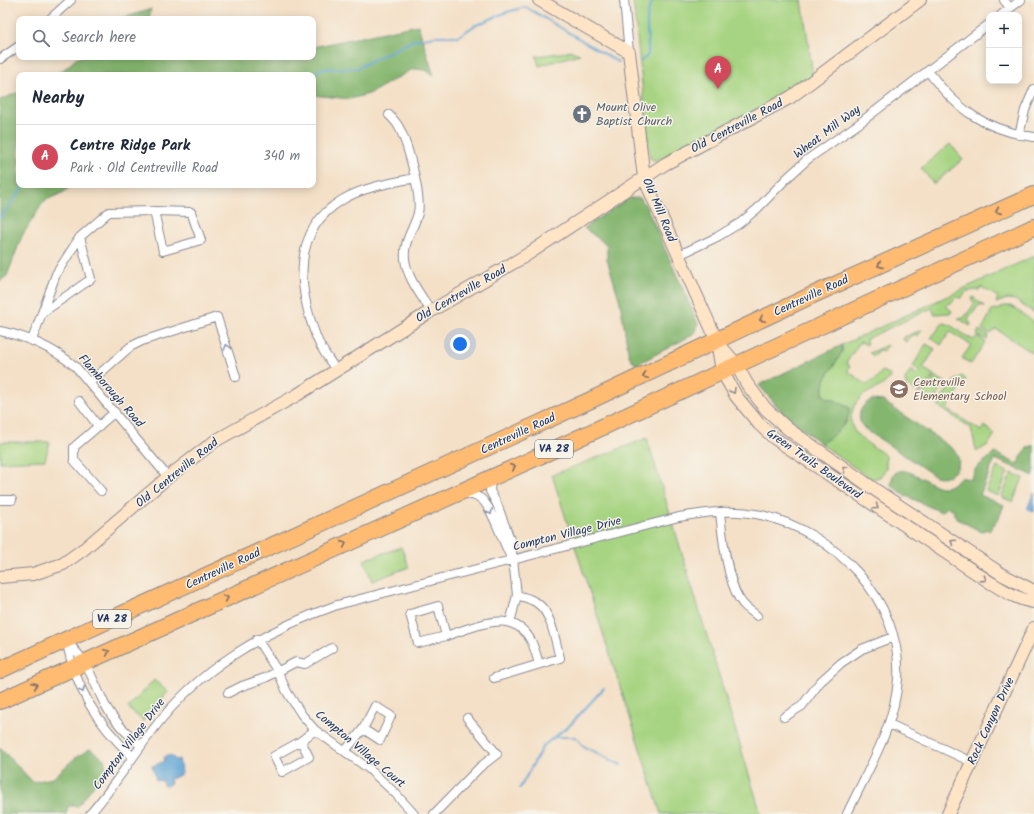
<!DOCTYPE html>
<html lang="en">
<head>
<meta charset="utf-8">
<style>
	body { margin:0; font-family:Kalam,sans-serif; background:#f2f2f3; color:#1f2937 }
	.controls { position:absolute; right:12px; top:12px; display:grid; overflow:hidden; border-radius:8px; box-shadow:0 2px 10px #0003 }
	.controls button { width:36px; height:36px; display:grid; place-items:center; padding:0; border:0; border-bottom:1px solid #e0e1e3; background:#fff; color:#1f2937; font:20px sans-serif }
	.you { position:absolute; left:460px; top:344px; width:14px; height:14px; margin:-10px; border:3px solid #fff; border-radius:50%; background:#1a73e8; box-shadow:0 0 0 6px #1a73e833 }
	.badge { display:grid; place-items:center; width:26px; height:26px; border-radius:50%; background:#d1495b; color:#fff; font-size:13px; font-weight:700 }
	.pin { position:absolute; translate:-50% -33px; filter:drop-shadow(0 1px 2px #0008) }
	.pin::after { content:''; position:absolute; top:21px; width:14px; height:12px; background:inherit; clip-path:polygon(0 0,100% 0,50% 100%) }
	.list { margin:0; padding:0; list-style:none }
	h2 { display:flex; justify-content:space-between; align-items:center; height:52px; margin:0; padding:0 16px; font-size:17px }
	h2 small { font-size:13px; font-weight:400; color:#747a83 }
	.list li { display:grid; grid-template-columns:26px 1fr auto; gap:12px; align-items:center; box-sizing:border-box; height:64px; padding:0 16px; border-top:1px solid #e0e1e3 }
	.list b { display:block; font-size:15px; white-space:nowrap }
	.list p { margin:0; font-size:13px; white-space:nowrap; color:#747a83 }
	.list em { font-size:13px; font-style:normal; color:#747a83 }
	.icon { flex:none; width:22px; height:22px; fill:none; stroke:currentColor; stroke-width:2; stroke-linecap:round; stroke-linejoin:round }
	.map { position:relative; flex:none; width:1034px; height:814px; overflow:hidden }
	.search { position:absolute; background:#fff; box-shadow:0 2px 10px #0003; left:16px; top:16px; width:300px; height:44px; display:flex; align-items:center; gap:10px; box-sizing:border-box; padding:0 14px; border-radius:8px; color:#747a83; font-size:15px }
	.panel { position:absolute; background:#fff; box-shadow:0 2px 10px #0003; left:16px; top:72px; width:300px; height:116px; border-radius:8px }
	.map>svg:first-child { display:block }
	.green { fill:#a7d482; stroke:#618270 }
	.forest { fill:#85b670; stroke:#507267 }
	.water { fill:#61a4d5; stroke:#3e6a9a }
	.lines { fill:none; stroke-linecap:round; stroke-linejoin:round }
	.stream { stroke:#61a4d5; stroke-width:2 }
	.street-casing { stroke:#888892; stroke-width:10 }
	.secondary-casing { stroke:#888892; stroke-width:14 }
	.highway-casing { stroke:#888892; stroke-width:18 }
	.street { stroke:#fff; stroke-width:8 }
	.secondary { stroke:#ffe4c6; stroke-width:12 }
	.highway { stroke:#febb71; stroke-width:16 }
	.oneway { stroke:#816e67 }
	.oneway2 { stroke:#8d97ae }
	.oneway3 { stroke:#8d8a92 }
	.labels { text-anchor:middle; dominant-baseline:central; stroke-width:3; stroke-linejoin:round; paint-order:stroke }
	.shield { fill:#f7f3e8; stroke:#5d6a87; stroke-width:1 }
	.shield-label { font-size:11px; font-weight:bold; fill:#1b2f5e }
	.worship-label { font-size:12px; fill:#5b616d; stroke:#f7f3e8; text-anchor:start }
	.street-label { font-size:12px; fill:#1b2f5e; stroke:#f7f3e8 }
	.education-label { font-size:12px; fill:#785e54; stroke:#f7f3e8; text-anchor:start }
</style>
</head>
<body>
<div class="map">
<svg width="1034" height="814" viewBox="0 0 1034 814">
	<rect width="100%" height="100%" fill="#f7f3e8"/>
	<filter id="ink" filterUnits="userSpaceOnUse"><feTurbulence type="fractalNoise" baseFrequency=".025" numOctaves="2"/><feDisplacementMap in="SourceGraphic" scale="8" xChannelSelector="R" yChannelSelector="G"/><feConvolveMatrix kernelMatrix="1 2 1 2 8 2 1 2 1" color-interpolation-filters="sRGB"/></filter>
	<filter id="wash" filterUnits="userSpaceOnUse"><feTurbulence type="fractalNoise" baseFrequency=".012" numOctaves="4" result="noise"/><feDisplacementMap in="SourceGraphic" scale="16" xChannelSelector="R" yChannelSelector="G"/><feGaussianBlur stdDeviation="0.9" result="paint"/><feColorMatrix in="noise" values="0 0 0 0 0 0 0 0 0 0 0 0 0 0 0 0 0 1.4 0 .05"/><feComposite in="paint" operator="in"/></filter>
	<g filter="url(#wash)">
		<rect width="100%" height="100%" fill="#f4e0c7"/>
		<path class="green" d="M633 0H802L813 76C763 109 709 134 655 161L650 158Z
			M569 50 580 54 539 66 536 56 568 52Z
			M950 144 963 159 934 184 921 168Z
			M1034 256V313L1015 300 1007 299 996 303 998 297 981 287 979 290 967 291 961 298 956 297 950 304 948 303 946 306 952 311 951 313 934 314 932 308 866 339 867 345 860 342 846 363 850 366 848 371 867 385 871 381H874L882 371 889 374 890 377C881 393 858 388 852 413 850 420 851 427 856 433 864 443 877 448 886 456V468L880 477 871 479 821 444 846 423 850 408 832 399H828L823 395 825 380 842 352V345Z
			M973 297 984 306 979 305 968 320 971 324 970 326 958 318H964L975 303 971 300Z
			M1004 306H1011L1034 322V354L996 329 990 334 982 329 993 309 998 310Z
			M943 323 950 325 973 340 977 336 985 342 971 364 962 358 971 345 950 332 941 345 931 338Z
			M922 330 918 336 912 334 907 342 903 340 904 337Z
			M979 330 988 335 987 340 977 335Z
			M926 344 935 349 923 368 934 375 920 394 917 393 923 389 921 385H918L915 391 906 385 905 380 911 370 918 375 920 373 913 366Z
			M887 345 884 351 878 350 874 356 869 353Z
			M935 376 946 383 934 400 930 401 923 394Z
			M962 376 966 379 947 409 981 431 984 426 995 434 988 445 978 451 976 450 971 428 939 407 938 403 953 382Z
			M647 438 761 814H661L552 475Z
			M0 442H50L45 460 0 462Z
			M997 467 1008 472 998 496 986 491Z
			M1012 473 1023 478 1013 502 1001 497Z
			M401 547 409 567 372 581 364 560Z
			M154 680 168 692 143 721 128 708Z"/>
		<path class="forest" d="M151 9 149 19H120Z
			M418 25 434 76 426 70 413 69 369 94 350 99 313 95V75H53L62 71 78 57H313V47Z
			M19 92V185H72L64 192 44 201 22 236 7 276 0 281V100Z
			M629 198H640L646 206 698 323 694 334 636 365 629 356 620 302 607 259V245L584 228Z
			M842 345V352L825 380 823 395 828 399H832L850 408C847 428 835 433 821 444L783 413 759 385Z
			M872 400 883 401 953 449C967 463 953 481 935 476L865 429C855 419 859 405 872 400Z
			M1034 445V476L995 459 980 495 1004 505 999 518 989 531 986 529 982 532 959 520 953 513 955 511 948 507 941 512 904 495 891 485C893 452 928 486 942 487 954 487 953 481 961 478 963 477 968 479 971 479L976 468 995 453 1017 464 1027 448Z
			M0 748 33 782 53 778 75 758 90 749 104 759 107 772 96 782 78 806H68L66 814H0Z"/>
		<path class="water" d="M1034 492V512L1027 509Z
			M166 755 172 756 176 760 179 759 182 774 170 779 171 783 166 786 163 785 162 781 156 780 152 766 165 761 164 758Z"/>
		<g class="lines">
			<path class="stream" d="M641 61 648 55C649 37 642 15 654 0
				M313 75 320 69 357 68 414 40 436 36H459L474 26 507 12 526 7 618 62
				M0 218 25 185
				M556 737H576L583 746 621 765
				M520 788 543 746 570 725 604 688"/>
		</g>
	</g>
	<g filter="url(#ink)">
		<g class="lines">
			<g class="street-casing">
				<path id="street" d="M624 0 629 52
					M1004 0 1010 8
					M1001 15 1021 0
					M50 19 71 0
					M0 59 19 46
					M928 71C957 110 985 130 1034 137
					M389 115C392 118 395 121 397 124 407 139 422 196 418 213 414 229 403 241 405 259 407 278 421 295 431 311
					M1019 135 1025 110 1034 89
					M154 211 191 212 201 240 163 251Z
					M679 255 717 237 740 223 757 209 787 178 808 159 857 125 989 24
					M42 313 56 274 80 237 109 212 154 211
					M0 331C29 337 53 348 76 367L168 477
					M32 340 42 313 91 279 80 237
					M336 370C329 359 320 348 316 336 298 288 291 231 342 200 363 187 391 183 415 178
					M90 382 130 347 142 341 217 317 236 377
					M79 401 99 427
					M491 478 490 491 497 504 511 542 517 595C523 597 532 599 537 603 552 613 555 641 560 658L494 678
					M101 491 74 460V447L115 412
					M462 493C468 494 475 495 480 498 492 505 503 544 511 557
					M0 500H12
					M720 512C722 534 728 588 743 604 747 609 753 612 757 616
					M438 606 446 636 418 643 410 614Z
					M510 623C530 629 534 646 539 664
					M446 636C462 631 493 617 510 623L517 595
					M257 639 278 672 287 692 302 715 315 730 369 769 395 793 414 814
					M66 640C77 691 95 721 133 757
					M66 640 85 662 105 705 112 716 122 728 141 746
					M228 693 242 686 265 678 296 662 305 664 332 648
					M784 717 802 706 820 682 841 663 862 649 893 637
					M889 724 972 762
					M301 741 274 756 282 772 309 757 301 741 315 730
					M345 751 363 729 375 706 391 716 380 740 363 729
					M90 814C113 788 131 759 152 731 199 668 264 631 337 605L679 517C707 512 733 509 761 515 833 531 903 600 898 679 895 727 867 771 847 814
					M434 814 480 767 497 754 467 718"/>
			</g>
			<g class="secondary-casing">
				<path id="secondary" d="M539 0 629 52 644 178 717 341 722 371 736 396 759 424 774 438 991 583C1005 591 1018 600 1034 602
					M717 342 736 364 747 384 766 409 788 429 877 491 1003 575 1034 591
					M0 577 33 574 63 564 84 549 168 477 215 441 297 395 431 311 525 256 665 164 791 97 920 0
					M948 814 1034 628"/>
			</g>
			<g class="highway-casing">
				<path id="highway" d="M0 670 593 399 806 298 1034 195
					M0 701 555 449 1034 227"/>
			</g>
			<use href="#street" class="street"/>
			<use href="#secondary" class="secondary"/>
			<use href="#highway" class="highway"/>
		</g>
		<defs><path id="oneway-chevron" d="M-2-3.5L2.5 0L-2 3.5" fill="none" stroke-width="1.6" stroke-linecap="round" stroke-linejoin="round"/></defs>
		<g class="oneway">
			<use href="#oneway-chevron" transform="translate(998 211) rotate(156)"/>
			<use href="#oneway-chevron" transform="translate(880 265) rotate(156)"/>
			<use href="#oneway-chevron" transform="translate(762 319) rotate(154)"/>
			<use href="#oneway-chevron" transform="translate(645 376) rotate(155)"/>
			<use href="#oneway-chevron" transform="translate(513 467) rotate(-24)"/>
			<use href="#oneway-chevron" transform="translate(344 544) rotate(-24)"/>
			<use href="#oneway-chevron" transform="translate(226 598) rotate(-24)"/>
			<use href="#oneway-chevron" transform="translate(107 652) rotate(-25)"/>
			<use href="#oneway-chevron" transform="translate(35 685) rotate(-24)"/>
		</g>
		<g class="oneway2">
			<use href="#oneway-chevron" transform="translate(227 347) rotate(-107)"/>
			<use href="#oneway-chevron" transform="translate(490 512) rotate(62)"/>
			<use href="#oneway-chevron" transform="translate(82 690) rotate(63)"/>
		</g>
		<g class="oneway3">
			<use href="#oneway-chevron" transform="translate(733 391) rotate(59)"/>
			<use href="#oneway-chevron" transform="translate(845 469) rotate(-145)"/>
			<use href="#oneway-chevron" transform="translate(876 507) rotate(34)"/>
			<use href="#oneway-chevron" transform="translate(953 542) rotate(-146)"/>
			<use href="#oneway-chevron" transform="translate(984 579) rotate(33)"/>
		</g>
	</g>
	<defs>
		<g id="church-disc" transform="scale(1)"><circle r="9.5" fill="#6b7280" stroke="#f7f3e8"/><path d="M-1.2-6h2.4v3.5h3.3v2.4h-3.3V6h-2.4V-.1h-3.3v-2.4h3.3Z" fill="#fff"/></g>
		<g id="school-disc" transform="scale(1)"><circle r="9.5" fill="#8d6e63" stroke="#f7f3e8"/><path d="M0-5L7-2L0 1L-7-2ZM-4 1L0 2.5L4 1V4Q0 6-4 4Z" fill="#fff"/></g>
	</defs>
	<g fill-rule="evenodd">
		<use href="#church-disc" x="582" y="114"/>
		<use href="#school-disc" x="899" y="389"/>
	</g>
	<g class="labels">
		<g class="shield">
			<rect x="535" y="440" width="38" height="18" rx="3"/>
			<rect x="93" y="610" width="38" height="18" rx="3"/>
		</g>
		<g class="shield-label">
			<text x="554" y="449">VA 28</text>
			<text x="112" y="619">VA 28</text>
		</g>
		<g class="worship-label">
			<text x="596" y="107">Mount Olive<tspan x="596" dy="14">Baptist Church</tspan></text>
		</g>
		<g class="street-label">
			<text transform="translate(737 126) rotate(-28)">Old Centreville Road</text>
			<text transform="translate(827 132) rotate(-37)">Wheat Mill Way</text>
			<text transform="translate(659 210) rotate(67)">Old Mill Road</text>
			<text transform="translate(461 294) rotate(-30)">Old Centreville Road</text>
			<text transform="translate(811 296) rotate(-25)">Centreville Road</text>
			<text transform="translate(111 391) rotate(49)">Flamborough Road</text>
			<text transform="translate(518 434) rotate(-25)">Centreville Road</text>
			<text transform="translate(814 464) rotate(35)">Green Trails Boulevard</text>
			<text transform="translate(177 473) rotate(-39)">Old Centreville Road</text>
			<text transform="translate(567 534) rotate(-14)">Compton Village Drive</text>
			<text transform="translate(223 569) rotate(-25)">Centreville Road</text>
			<text transform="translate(991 721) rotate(-65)">Rock Canyon Drive</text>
			<text transform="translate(129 744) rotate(-53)">Compton Village Drive</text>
			<text transform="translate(360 749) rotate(40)">Compton Village Court</text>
		</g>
		<g class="education-label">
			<text x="913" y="382">Centreville<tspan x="913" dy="14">Elementary School</tspan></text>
		</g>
	</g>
</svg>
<div class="controls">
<button>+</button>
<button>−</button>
</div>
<div class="you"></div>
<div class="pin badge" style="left:718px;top:89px">A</div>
<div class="search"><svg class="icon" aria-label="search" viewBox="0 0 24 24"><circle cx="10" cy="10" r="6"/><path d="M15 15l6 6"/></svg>Search here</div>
<section class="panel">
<h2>Nearby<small></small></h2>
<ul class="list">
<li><span class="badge">A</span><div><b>Centre Ridge Park</b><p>Park · Old Centreville Road</p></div><em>340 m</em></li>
</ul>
</section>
</div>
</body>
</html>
